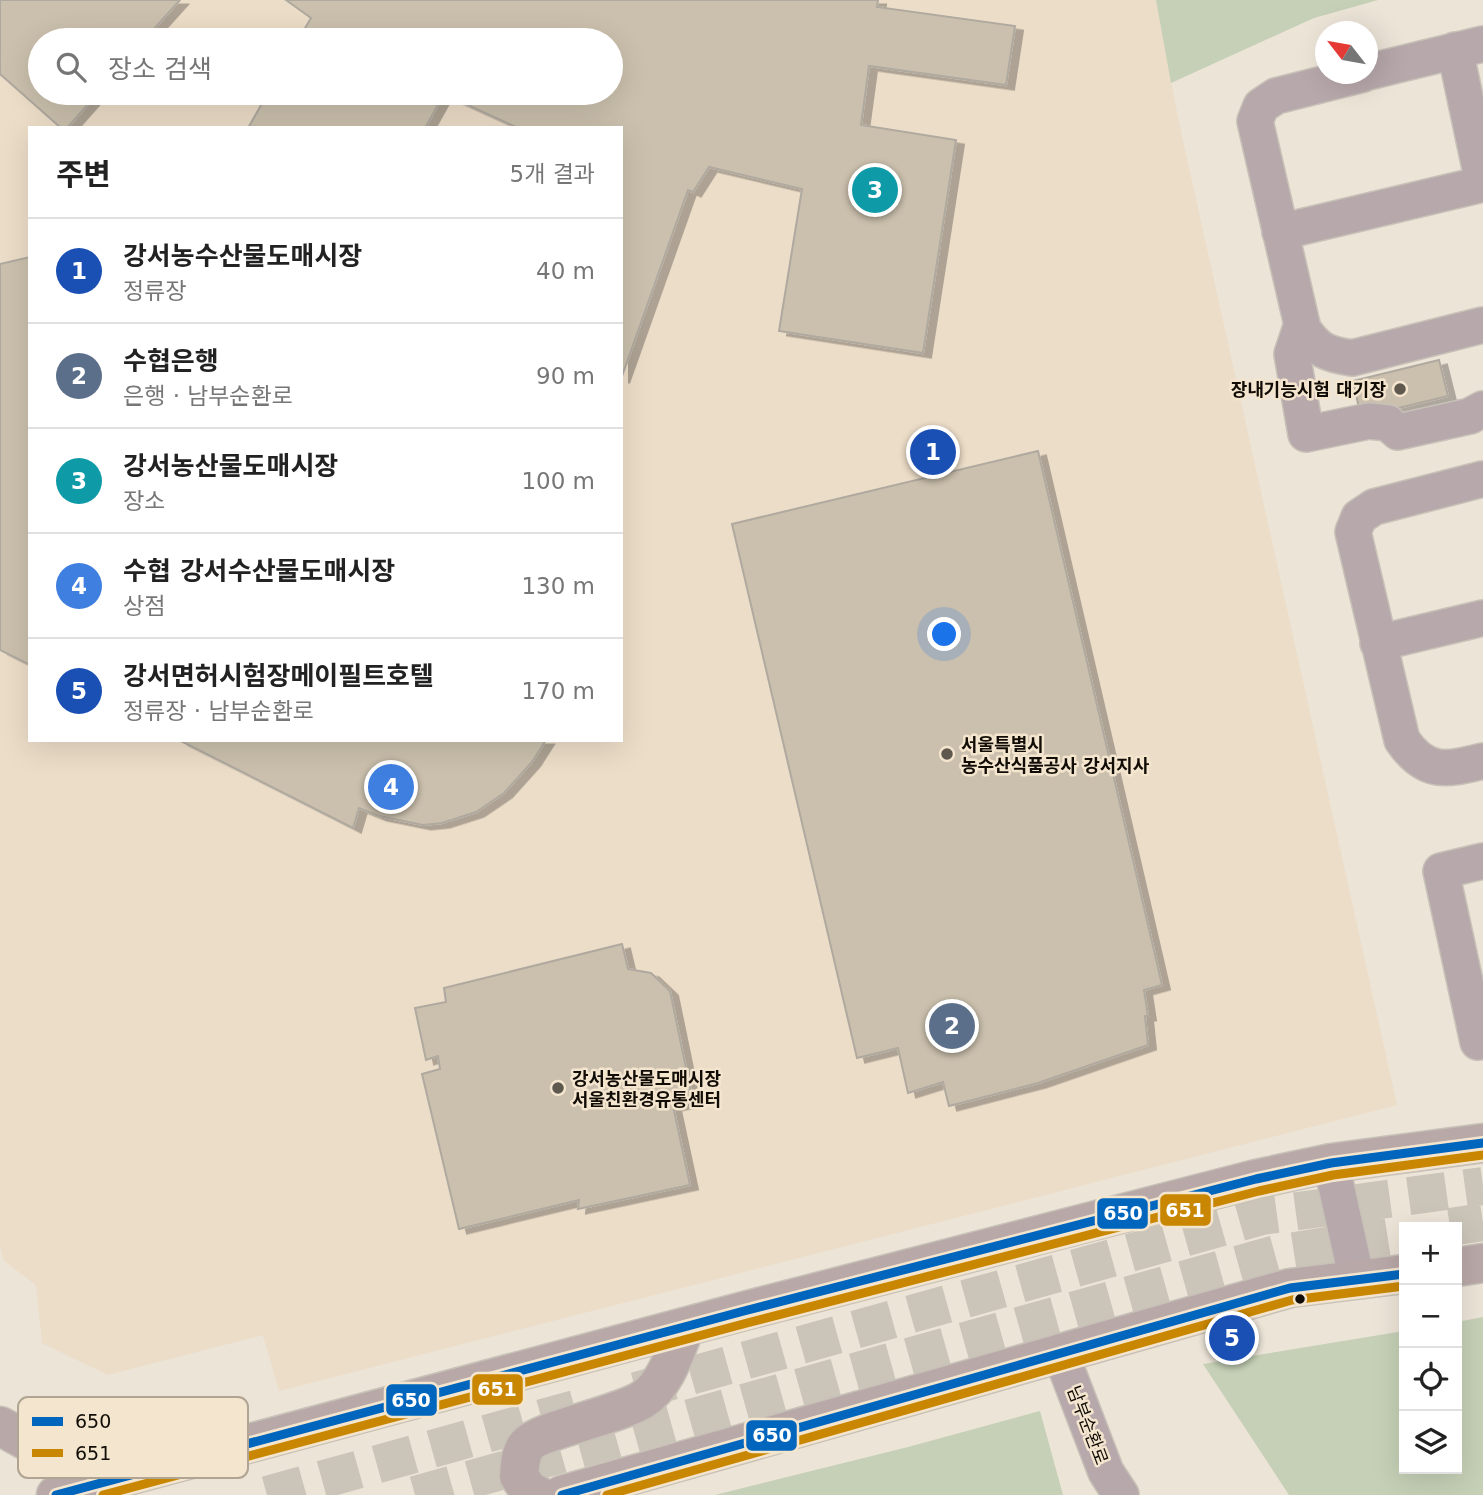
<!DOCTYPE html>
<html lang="ko">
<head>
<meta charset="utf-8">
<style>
	body { margin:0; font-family:"DejaVu Sans","Noto Sans KR",sans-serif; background:#f2f2f2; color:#222 }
	.controls { position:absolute; right:21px; bottom:21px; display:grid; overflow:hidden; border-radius:0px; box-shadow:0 7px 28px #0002 }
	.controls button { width:63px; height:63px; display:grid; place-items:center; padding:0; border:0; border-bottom:2px solid #e0e0e0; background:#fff; color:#222; font:35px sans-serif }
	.compass { position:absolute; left:1315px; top:21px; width:63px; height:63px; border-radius:50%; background:#fff; box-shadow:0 7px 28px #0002; rotate:301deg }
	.you { position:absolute; left:945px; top:635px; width:24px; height:24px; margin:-18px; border:5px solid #fff; border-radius:50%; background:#1a73e8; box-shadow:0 0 0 10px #1a73e833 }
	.badge { display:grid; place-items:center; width:46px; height:46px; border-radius:50%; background:#0f766e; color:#fff; font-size:23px; font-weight:700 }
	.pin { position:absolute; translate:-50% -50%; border:4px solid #fff; box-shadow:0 2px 7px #0006 }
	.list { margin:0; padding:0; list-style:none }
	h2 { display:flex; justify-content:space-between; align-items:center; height:91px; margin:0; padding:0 28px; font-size:30px }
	h2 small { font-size:23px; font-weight:400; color:#767676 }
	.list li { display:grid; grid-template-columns:46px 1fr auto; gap:21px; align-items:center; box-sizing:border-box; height:105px; padding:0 28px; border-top:2px solid #e0e0e0 }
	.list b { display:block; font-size:26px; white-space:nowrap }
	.list p { margin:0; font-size:23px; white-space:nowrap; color:#767676 }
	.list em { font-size:23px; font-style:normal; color:#767676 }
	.icon { flex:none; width:38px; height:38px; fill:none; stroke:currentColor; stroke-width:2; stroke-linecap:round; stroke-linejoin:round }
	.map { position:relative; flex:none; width:1483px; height:1495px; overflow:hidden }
	.search { position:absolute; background:#fff; box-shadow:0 7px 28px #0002; left:28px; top:28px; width:595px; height:77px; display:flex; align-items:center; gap:18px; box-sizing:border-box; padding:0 24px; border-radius:38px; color:#767676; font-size:26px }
	.panel { position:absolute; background:#fff; box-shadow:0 7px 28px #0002; left:28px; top:126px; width:595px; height:616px; border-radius:0px }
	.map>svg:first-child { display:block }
	.built { fill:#ecddc8; fill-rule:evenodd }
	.green { fill:#c5d0b6 }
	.building { fill:#cbc0ad; stroke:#afa99f; stroke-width:2; filter:url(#shadow) }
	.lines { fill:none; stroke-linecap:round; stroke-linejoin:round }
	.major-tunnel { stroke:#cbc4b8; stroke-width:38; stroke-dasharray:38 19; stroke-linecap:butt }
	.minor-casing { stroke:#c7c1b7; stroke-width:38 }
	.major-casing { stroke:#c7c1b7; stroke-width:41 }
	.minor { stroke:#b7a8ab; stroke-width:35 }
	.major { stroke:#b9a8a8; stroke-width:38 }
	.bus-1-casing { stroke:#f4e5cf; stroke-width:14 }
	.bus-2-casing { stroke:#f4e5cf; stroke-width:14 }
	.bus-1 { stroke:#0065bd; stroke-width:9 }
	.bus-2 { stroke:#c98701; stroke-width:9 }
	.poi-dot { fill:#5e584e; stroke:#f4e5cf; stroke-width:2.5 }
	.bus-dot { fill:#110c05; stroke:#f4e5cf; stroke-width:2.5 }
	.labels { text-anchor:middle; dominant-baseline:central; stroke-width:5; stroke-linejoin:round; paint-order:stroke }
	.poi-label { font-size:18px; font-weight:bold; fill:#110c05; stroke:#f4e5cf; text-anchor:start }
	.street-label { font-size:18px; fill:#110c05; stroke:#f4e5cf }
	.key { fill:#f4e5cf; stroke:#b0a492; stroke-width:2 }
	.key-label { font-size:19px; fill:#110c05 }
	.line-badge { stroke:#f4e5cf; stroke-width:2.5 }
	.badge-label { font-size:19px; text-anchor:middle; font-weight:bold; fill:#fff }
</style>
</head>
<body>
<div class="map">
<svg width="1483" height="1495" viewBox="0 0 1483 1495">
	<defs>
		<filter id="shadow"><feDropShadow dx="8" dy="4.5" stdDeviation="0" flood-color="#0004"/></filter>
	</defs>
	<rect width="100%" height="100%" fill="#ece4d7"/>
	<path class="built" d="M0 0H1156L1178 118 1397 1105 279 1391 263 1335 108 1375 42 1343 36 1285 4 1261 0 1247ZM40 40H611V93H40ZM30 128H621V740H30Z"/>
	<path class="green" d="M1156 0H1378L1314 18 1171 83Z
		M1483 1317V1495H1289L1203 1364 1404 1331V1469H1457V1322Z
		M1040 1411 1063 1495H715L908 1447Z"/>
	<path class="building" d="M0 0H180L144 40H40V93H98L67 128H61L0 74Z
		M286 0H878L877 7 1015 26 1006 85 869 66 861 125 956 140 923 353 779 331 802 189 709 167 693 192 688 190 621 379V128H518L444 94 425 128H248L268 93H611V40H298L311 18Z
		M30 257V665L0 650V264Z
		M1439 360 1448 396 1361 417 1353 381Z
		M1038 451 1162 985 1144 990 1148 1016H1145L1148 1045 1038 1083 949 1106 943 1082 908 1093 898 1048 857 1058 732 524Z
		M179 740H546L532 762 504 793 476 812 442 823 423 825 379 816 359 808 353 828Z
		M622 944 628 969 651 973 670 991 693 1102 673 1106 690 1185 578 1209 579 1200 459 1229 422 1074 440 1069 438 1056 426 1060 415 1008 446 1002 444 988Z"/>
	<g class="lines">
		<path class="major-tunnel" d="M1450 1227 1483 1222
			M636 1391 1262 1216 1483 1186
			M267 1495 575 1409
			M415 1495 1276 1254 1404 1234"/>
		<g class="minor-casing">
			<path id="minor" d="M1455 50 1483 182
				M1368 72 1483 44
				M1363 74 1276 96 1261 106 1255 121 1303 329C1318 351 1327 354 1352 358L1483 325
				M1280 232 1483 184
				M1302 324 1292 354 1306 434 1369 421 1388 423 1398 432 1470 416 1483 409
				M1483 479 1374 507 1359 517 1353 532 1402 740C1426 775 1446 770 1483 761
				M1378 643 1483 618
				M1483 861 1441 871 1478 1042 1483 1041
				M1331 1163 1357 1280
				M1060 1352 1106 1472 1121 1495"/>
		</g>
		<g class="major-casing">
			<path id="major" d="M1457 1267 1483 1263
				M0 1426 114 1489
				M56 1495 744 1311 1256 1179 1331 1163 1483 1143
				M538 1495 529 1491 519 1476C520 1465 520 1454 527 1445 538 1431 618 1415 642 1400 666 1385 675 1352 685 1327
				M562 1495 1290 1288 1404 1274"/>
		</g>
		<use href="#minor" class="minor"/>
		<use href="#major" class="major"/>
		<g class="bus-1-casing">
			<path id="bus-1" d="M56 1495 744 1311 1256 1179 1331 1163 1483 1143
				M562 1495 1290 1288 1404 1274"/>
		</g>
		<g class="bus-2-casing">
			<path id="bus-2" d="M103 1495 747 1323 1259 1191 1333 1175 1483 1155
				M607 1495 1292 1300 1404 1286"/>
		</g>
		<use href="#bus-1" class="bus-1"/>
		<use href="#bus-2" class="bus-2"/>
	</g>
	<g class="poi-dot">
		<circle cx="1400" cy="389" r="7"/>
		<circle cx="947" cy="754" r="7"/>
		<circle cx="558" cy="1088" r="7"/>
	</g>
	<circle class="bus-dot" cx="1300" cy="1299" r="6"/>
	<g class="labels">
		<g class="poi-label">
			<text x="1386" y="389" text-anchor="end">장내기능시험 대기장</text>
			<text x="961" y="744">서울특별시<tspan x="961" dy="21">농수산식품공사 강서지사</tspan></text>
			<text x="572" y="1078">강서농산물도매시장<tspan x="572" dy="21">서울친환경유통센터</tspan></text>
		</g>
		<g class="street-label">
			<text transform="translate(1088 1425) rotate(69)">남부순환로</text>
		</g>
	</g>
	<rect x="18" y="1397" width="230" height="81" rx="10" class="key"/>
	<rect x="32" y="1417" width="31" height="9" fill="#0065bd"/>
	<rect x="32" y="1449" width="31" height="8" fill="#c98701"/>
	<g class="key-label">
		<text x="75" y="1428">650</text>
		<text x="75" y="1460">651</text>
	</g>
	<g class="line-badge">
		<rect x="1159" y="1193" width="53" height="34" rx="7" fill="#c98701"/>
		<rect x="1096" y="1197" width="53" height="33" rx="7" fill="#0065bd"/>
		<rect x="471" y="1373" width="53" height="33" rx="7" fill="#c98701"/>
		<rect x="385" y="1383" width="53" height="34" rx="7" fill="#0065bd"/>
		<rect x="745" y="1419" width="53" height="33" rx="7" fill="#0065bd"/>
	</g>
	<g class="badge-label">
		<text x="1185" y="1217">651</text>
		<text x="1123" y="1220">650</text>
		<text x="497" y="1396">651</text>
		<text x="411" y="1407">650</text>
		<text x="772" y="1442">650</text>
	</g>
</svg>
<div class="controls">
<button>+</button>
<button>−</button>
<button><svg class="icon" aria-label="locate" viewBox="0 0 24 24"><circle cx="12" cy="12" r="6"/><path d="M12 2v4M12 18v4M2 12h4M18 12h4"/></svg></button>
<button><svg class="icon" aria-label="layers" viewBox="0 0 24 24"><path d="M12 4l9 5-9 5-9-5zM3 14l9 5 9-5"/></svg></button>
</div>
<svg class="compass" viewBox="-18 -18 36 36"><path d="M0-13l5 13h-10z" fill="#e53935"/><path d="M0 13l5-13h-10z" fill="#767676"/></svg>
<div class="you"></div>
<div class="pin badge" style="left:933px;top:452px;background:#1a4fb4">1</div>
<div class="pin badge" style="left:952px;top:1026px;background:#5c6f8a">2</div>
<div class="pin badge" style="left:875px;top:190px;background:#0f9aa8">3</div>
<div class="pin badge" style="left:391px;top:787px;background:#3f7fe0">4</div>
<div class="pin badge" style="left:1232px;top:1338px;background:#1a4fb4">5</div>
<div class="search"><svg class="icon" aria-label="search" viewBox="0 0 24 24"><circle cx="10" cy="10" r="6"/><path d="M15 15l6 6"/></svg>장소 검색</div>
<section class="panel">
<h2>주변<small>5개 결과</small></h2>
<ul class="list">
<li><span class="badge" style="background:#1a4fb4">1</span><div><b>강서농수산물도매시장</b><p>정류장</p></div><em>40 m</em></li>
<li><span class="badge" style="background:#5c6f8a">2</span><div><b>수협은행</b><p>은행 · 남부순환로</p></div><em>90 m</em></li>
<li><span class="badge" style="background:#0f9aa8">3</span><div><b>강서농산물도매시장</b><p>장소</p></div><em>100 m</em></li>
<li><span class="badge" style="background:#3f7fe0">4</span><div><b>수협 강서수산물도매시장</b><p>상점</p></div><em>130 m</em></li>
<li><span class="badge" style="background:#1a4fb4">5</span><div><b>강서면허시험장메이필트호텔</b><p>정류장 · 남부순환로</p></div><em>170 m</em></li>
</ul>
</section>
</div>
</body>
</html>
